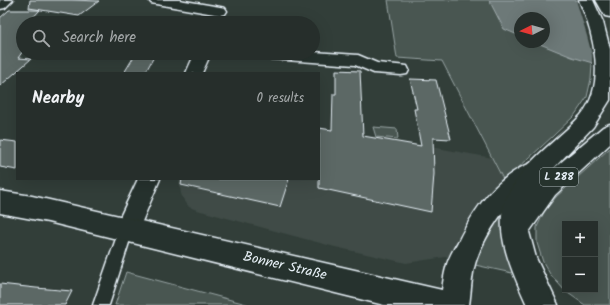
<!DOCTYPE html>
<html lang="en">
<head>
<meta charset="utf-8">
<style>
	body { margin:0; font-family:Kalam,sans-serif; background:#2e3633; color:#f1f3f6 }
	.controls { position:absolute; right:12px; bottom:12px; display:grid; overflow:hidden; border-radius:0px; box-shadow:0 4px 16px #0002 }
	.controls button { width:36px; height:36px; display:grid; place-items:center; padding:0; border:0; border-bottom:1px solid #424a47; background:#262e2b; color:#f1f3f6; font:20px sans-serif }
	.compass { position:absolute; left:514px; top:12px; width:36px; height:36px; border-radius:50%; background:#262e2b; box-shadow:0 4px 16px #0002; rotate:265deg }
	.list { margin:0; padding:0; list-style:none }
	h2 { display:flex; justify-content:space-between; align-items:center; height:52px; margin:0; padding:0 16px; font-size:17px }
	h2 small { font-size:13px; font-weight:400; color:#a4a8a9 }
	.icon { flex:none; width:22px; height:22px; fill:none; stroke:currentColor; stroke-width:2; stroke-linecap:round; stroke-linejoin:round }
	.map { position:relative; flex:none; width:610px; height:305px; overflow:hidden }
	.search { position:absolute; background:#262e2b; box-shadow:0 4px 16px #0002; left:16px; top:16px; width:304px; height:44px; display:flex; align-items:center; gap:10px; box-sizing:border-box; padding:0 14px; border-radius:22px; color:#a4a8a9; font-size:15px }
	.panel { position:absolute; background:#262e2b; box-shadow:0 4px 16px #0002; left:16px; top:72px; width:304px; height:108px; border-radius:0px }
	.map>svg:first-child { display:block }
	.built { fill:#3f4b46 }
	.green { fill:#495651; stroke:#98a4a4; fill-rule:evenodd }
	.water { fill:#6d7978; stroke:#9ea9ab }
	.pier { fill:#323e39 }
	.building { fill:#5c6865; stroke:#e8f1f8 }
	.lines { fill:none; stroke-linecap:round; stroke-linejoin:round }
	.lane-casing { stroke:#e8f1f8; stroke-width:3 }
	.street-casing { stroke:#e8f1f8; stroke-width:3 }
	.secondary-casing { stroke:#e8f1f8; stroke-width:3 }
	.primary-casing { stroke:#e8f1f8; stroke-width:3 }
	.lane { fill:#26332d; fill-rule:evenodd }
	.street { fill:#26332d; fill-rule:evenodd }
	.secondary { fill:#26332d; fill-rule:evenodd }
	.primary { fill:#26332d; fill-rule:evenodd }
	.labels { text-anchor:middle; dominant-baseline:central; stroke-width:3; stroke-linejoin:round; paint-order:stroke }
	.shield { fill:#26332d; stroke:#aeb8bb; stroke-width:1 }
	.shield-label { font-size:11px; font-weight:bold; fill:#e8f1f8 }
	.near-street-label { font-size:14px; fill:#e8f1f8; stroke:#26332d }
</style>
</head>
<body>
<div class="map">
<svg width="610" height="305" viewBox="0 0 610 305">
	<rect width="100%" height="100%" fill="#323e39"/>
	<filter id="ink" filterUnits="userSpaceOnUse"><feTurbulence type="fractalNoise" baseFrequency=".025" numOctaves="2"/><feDisplacementMap in="SourceGraphic" scale="8" xChannelSelector="R" yChannelSelector="G"/><feConvolveMatrix kernelMatrix="1 2 1 2 8 2 1 2 1" color-interpolation-filters="sRGB"/></filter>
	<g filter="url(#ink)">
		<path class="built" d="M319 127 493 158 504 181 471 215 452 256 406 263 335 247 197 210 189 207 184 200 181 194 179 179H319Z"/>
		<path class="green" d="M388 0H576L592 65 591 79 587 97 574 116 553 136 504 181 442 61 397 58ZM520 18H544V42H520Z
			M373 127 397 129 398 139 376 137Z
			M610 148V305H585L565 291 550 274 543 262 537 243V227L544 212 556 197ZM565 224H595V290H565Z
			M497 209 503 212 512 273 475 265Z
			M126 272 250 305H115Z"/>
		<path class="water" d="M489 0H610V68L572 57 535 42H544V18H520V36L504 29Z"/>
		<path class="pier" d="M576 0H610V70L592 65V55L587 36Z"/>
		<path class="building" d="M30 0H71L99 1 79 16 29 8Z
			M9 10H40L28 23H23V51L18 58 31 59 0 86V18Z
			M136 53H156L145 73H124Z
			M336 70 360 71 363 136 421 146 414 109H417L410 79 436 80 451 139 433 138 434 174 431 212 319 188V128L332 130 333 94H336Z
			M0 140 17 142V170L0 167Z
			M182 179H289L280 207 181 185Z
			M0 284 36 288 72 291 65 305H0Z"/>
		<g class="lines">
			<g class="lane-casing">
				<path id="lane" d="M126 224 131 226 133 230 109 305H93L119 230 121 226Z"/>
			</g>
			<g class="street-casing">
				<path id="street" d="M0 0H13L5 8 0 9Z
					M149 0H179L220 7 225 8 227 11 225 14 220 15 156 4 151 3Z
					M313 52 358 55 377 63 407 66 409 70 407 74 401 75 374 73 355 65 257 58 251 56 249 53Z
					M195 53H211L202 73H186Z
					M138 179H160L135 238 126 242 117 238 114 230Z"/>
			</g>
			<g class="secondary-casing">
				<path id="secondary" d="M537 161 545 163 548 170C542 182 528 186 518 195 501 211 479 245 474 268 471 280 471 293 469 305H384L48 222 0 213V191L32 196 442 290C443 283 444 275 446 268 448 258 454 249 459 240 476 206 499 173 537 161Z"/>
			</g>
			<g class="primary-casing">
				<path id="primary" d="M579 0H593L603 22 610 49V100L593 127 553 169 603 127 610 124V144L555 195 529 232 536 258 558 305H527C514 275 495 237 504 204 508 190 518 179 526 168 543 148 564 134 581 115 607 84 594 34 579 0Z
					M596 0H610V17L605 16Z"/>
			</g>
			<use href="#lane" class="lane"/>
			<use href="#street" class="street"/>
			<use href="#secondary" class="secondary"/>
			<use href="#primary" class="primary"/>
		</g>
	</g>
	<g class="labels">
		<rect class="shield" x="540" y="168" width="38" height="18" rx="3"/>
		<g class="shield-label">
			<text x="559" y="177">L 288</text>
		</g>
		<g class="near-street-label">
			<text transform="translate(285 266) rotate(13)">Bonner Straße</text>
		</g>
	</g>
</svg>
<div class="controls">
<button>+</button>
<button>−</button>
</div>
<svg class="compass" viewBox="-18 -18 36 36"><path d="M0-13l5 13h-10z" fill="#e53935"/><path d="M0 13l5-13h-10z" fill="#a4a8a9"/></svg>
<div class="search"><svg class="icon" aria-label="search" viewBox="0 0 24 24"><circle cx="10" cy="10" r="6"/><path d="M15 15l6 6"/></svg>Search here</div>
<section class="panel">
<h2>Nearby<small>0 results</small></h2>
<ul class="list">
</ul>
</section>
</div>
</body>
</html>
